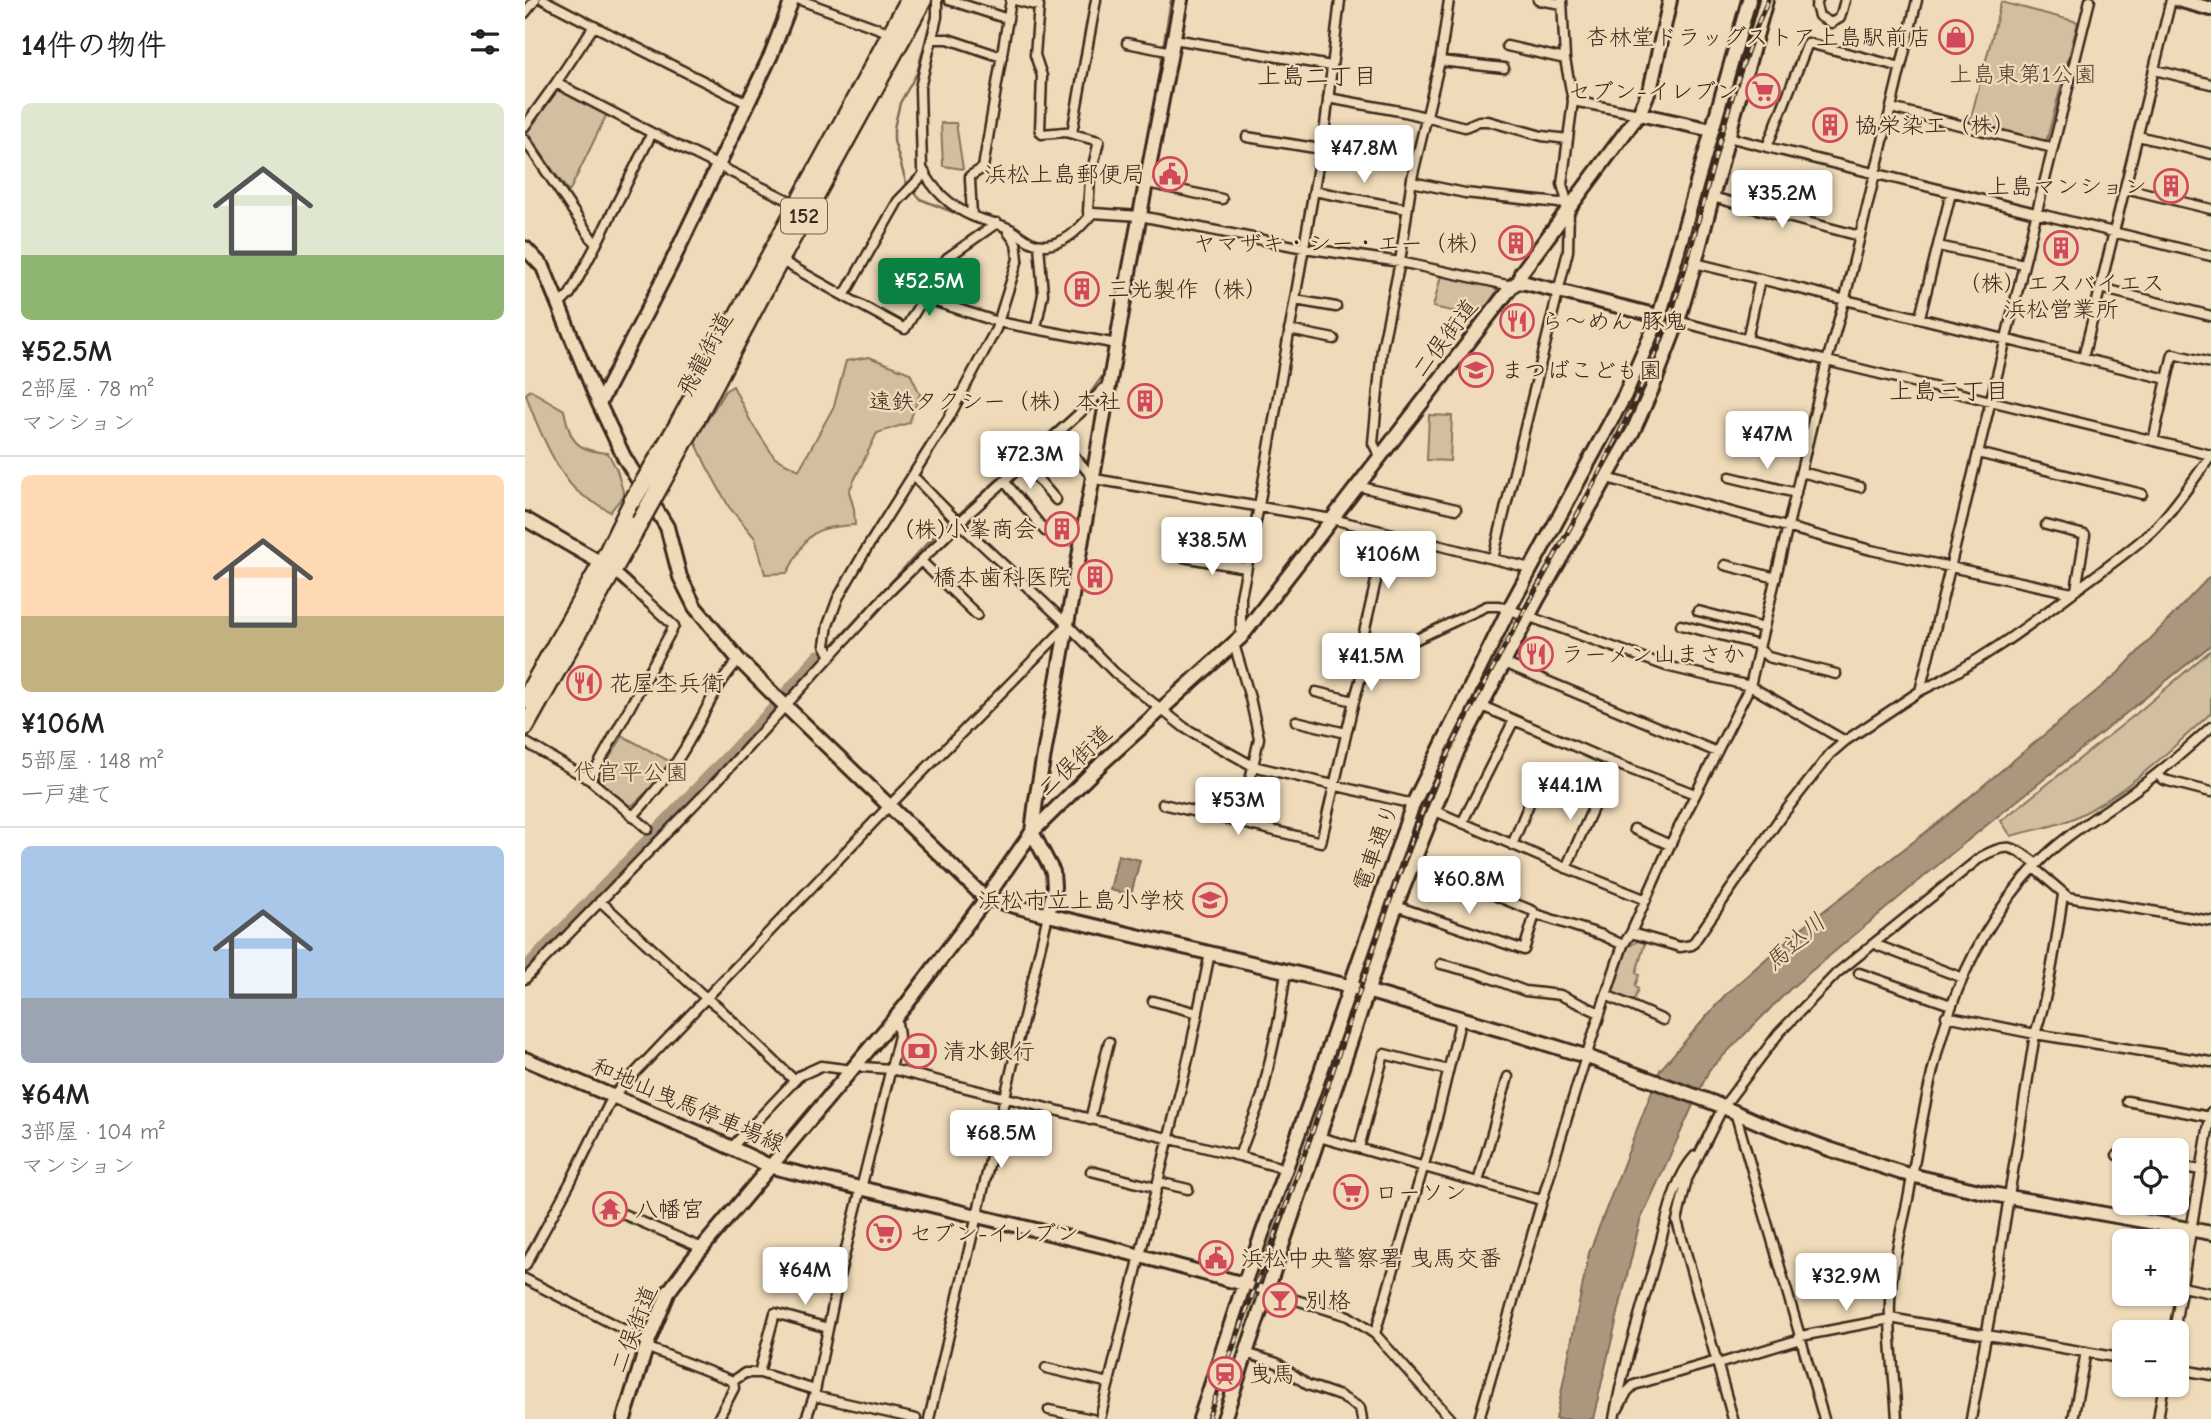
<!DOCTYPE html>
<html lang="ja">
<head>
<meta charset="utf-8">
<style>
	:root { --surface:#fff; --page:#f2f2f2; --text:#222; --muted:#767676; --line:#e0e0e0; --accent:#0b8043 }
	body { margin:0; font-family:"Comic Neue","Klee One",sans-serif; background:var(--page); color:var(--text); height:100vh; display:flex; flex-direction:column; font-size:26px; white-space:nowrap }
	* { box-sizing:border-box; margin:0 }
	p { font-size:23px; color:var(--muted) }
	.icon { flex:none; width:38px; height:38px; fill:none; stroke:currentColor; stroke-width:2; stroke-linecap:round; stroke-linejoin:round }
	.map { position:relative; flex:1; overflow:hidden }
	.panel { display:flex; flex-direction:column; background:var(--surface); width:525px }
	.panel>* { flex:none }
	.buttons { position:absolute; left:1587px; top:1138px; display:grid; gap:14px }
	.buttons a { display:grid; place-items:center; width:77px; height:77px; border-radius:10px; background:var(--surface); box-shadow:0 2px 5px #0004; font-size:35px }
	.price { position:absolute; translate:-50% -60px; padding:0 16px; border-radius:7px; background:#fff; color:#222; font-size:23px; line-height:46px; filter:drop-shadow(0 2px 4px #0008) }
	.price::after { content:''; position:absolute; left:50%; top:42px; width:21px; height:16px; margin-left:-10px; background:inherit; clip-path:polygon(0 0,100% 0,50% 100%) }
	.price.selected { background:var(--accent); color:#fff }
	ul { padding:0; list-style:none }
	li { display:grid; align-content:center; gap:14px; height:371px; padding:0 21px }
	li+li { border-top:2px solid var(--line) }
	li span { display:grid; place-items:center; height:217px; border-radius:10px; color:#555 }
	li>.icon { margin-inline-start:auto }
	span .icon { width:126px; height:126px; fill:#fffc; stroke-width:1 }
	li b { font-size:30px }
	h2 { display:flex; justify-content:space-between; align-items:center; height:84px; padding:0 21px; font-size:30px }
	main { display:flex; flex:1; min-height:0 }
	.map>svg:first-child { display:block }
	.green { fill:#d1bfa0; stroke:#86745f; stroke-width:2 }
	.water { fill:#aa977e; stroke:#7e6b58; stroke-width:2 }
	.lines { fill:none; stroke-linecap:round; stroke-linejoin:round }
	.stream { stroke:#7e6b58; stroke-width:2.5 }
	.river { stroke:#aa977e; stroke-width:18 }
	.street-casing { stroke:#3b2a1e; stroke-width:13 }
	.secondary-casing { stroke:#3b2a1e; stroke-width:18 }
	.highway-casing { stroke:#3b2a1e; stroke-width:21 }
	.street { stroke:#efdbb9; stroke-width:8 }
	.secondary { stroke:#efdbb9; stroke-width:12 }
	.highway { stroke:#efdbb9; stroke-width:16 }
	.rail-casing { stroke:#3b2a1e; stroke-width:5 }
	.rail { stroke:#efdbb9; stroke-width:2.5; stroke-dasharray:8; stroke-linecap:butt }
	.highway-bridge-casing { stroke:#3b2a1e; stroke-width:21; stroke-linecap:butt }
	.highway-bridge { stroke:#efdbb9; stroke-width:16 }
	.labels { text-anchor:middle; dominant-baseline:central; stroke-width:5; stroke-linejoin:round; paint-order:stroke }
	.shield { fill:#efdbb9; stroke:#715f4c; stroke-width:2 }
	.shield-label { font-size:21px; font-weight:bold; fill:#3b2a1e }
	.poi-label { font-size:23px; fill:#3b2a1e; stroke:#efdbb9; text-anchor:start }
	.park-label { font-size:23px; fill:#524032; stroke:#efdbb9 }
	.street-label { font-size:23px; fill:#3b2a1e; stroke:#efdbb9 }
	.neighbourhood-label { font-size:24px; fill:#3b2a1e; stroke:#efdbb9 }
	.water-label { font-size:24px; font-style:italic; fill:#574536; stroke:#efdbb9 }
</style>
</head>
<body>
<main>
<section class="panel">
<h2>14件の物件<svg class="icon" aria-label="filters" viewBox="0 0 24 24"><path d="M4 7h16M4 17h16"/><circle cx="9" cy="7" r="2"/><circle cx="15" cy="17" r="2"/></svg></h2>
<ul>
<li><span style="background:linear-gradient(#dfe7d0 70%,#8fb573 0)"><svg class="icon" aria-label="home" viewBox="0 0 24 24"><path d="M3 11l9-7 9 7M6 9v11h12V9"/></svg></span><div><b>¥52.5M</b><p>2部屋 · 78 m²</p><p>マンション</p></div></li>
<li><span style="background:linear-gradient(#ffd9b3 65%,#c2b280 0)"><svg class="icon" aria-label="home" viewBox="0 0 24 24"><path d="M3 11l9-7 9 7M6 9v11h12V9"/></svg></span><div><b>¥106M</b><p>5部屋 · 148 m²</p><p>一戸建て</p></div></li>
<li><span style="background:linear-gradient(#a9c7e8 70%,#9aa5b1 0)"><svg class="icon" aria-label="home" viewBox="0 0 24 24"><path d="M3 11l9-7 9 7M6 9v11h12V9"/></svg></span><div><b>¥64M</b><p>3部屋 · 104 m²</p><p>マンション</p></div></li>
</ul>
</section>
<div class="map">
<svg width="1686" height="1419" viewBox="0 0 1686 1419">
	<rect width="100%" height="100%" fill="#efdbb9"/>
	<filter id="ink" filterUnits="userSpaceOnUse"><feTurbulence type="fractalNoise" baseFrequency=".0143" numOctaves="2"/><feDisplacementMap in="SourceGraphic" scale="14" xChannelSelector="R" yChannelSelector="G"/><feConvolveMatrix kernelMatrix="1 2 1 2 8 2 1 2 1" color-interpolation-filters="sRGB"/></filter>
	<g filter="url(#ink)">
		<path class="green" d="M1476,2L1553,22L1522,139L1514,143L1444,125Z
			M35,89L82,114L44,192L1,134L29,90Z
			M416,123H431L438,169L418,166Z
			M916,276L967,286L972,291L955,317L908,307Z
			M344,357L385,373L395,394L384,423L352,433L324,491L329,509L330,525C282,528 284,534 262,573L240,574L230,538L204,507L181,465L170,441L200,391L208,386L226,422L250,458L274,470L309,406L321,361Z
			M5,390L39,410C45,440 50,451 83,453L92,470L99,495L85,512C74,505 61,499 52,491C32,473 9,420 1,394Z
			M904,415L927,416L925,461L902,460Z
			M1686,650V713C1644,751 1601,794 1549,818C1530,827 1506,830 1486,836L1476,821L1611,714Z
			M98,736L146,762L134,780L108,805L103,806L74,781L73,776Z
			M1113,941L1120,943L1111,973L1114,975L1110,986L1113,989L1108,1002L1087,993L1103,947Z"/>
		<path class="water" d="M1686,575V645L1432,849L1266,988L1184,1070L1115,1221L1068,1419H1031L1064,1253L1135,1070L1201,994L1274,930L1423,815L1593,673Z
			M593,855L615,860L606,895L585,890Z"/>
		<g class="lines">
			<path class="stream" d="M407,15L392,73L375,103L369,128V141L381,182L395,199L445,219
				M0,129L41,191
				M621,152L646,0
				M473,229L481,235
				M415,424L465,332
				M318,582L335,552
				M295,658L407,538L559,402L579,374L582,365
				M295,658L300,622L310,597"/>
			<path class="river" d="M0,973L250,711L295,658"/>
			<g class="street-casing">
				<path id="street" d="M19,0L69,26
					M275,0L366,33
					M412,0V17L395,88L397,168C407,189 426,207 447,216C458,221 471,222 483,228C496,234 504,246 521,245C543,243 554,228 568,213L615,216L779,248L875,262L987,286
					M424,0L483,19
					M490,0L514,6L510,55L517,76L515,131L517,134L540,132L574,141L565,178L563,212L565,216
					M1013,0L1037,4
					M1293,0L1291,6L1294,16L1306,23L1315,18L1320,0
					M0,13L10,0
					M407,39H423L477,57
					M649,39L806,66
					M602,43L647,52
					M982,46L1040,59
					M915,61L979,68
					M1630,70L1686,84
					M31,83L69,26L222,103
					M803,98L880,112L940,127L954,121H963L1017,136L1043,139
					M1048,101L1114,114
					M1366,108L1528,148
					M0,126L31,83L127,133
					M547,133L571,0
					M1613,136L1686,154
					M722,137L796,149
					M1203,137L1242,147L1283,43L1376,67
					M0,140L71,245L127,133L271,204
					M1242,147L1686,256
					M887,182L940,193L1034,203L1042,202
					M622,183L697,199
					M1600,188L1686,209
					M789,191L882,209
					M1187,197L1335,236
					M447,216L445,179V176L458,168L486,0
					M1413,246L1499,264
					M255,260L319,296L373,201L400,173
					M1170,263L1642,379L1628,441
					M1576,288L1686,316
					M319,296L380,329L422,258L472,223
					M399,298L473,322L592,344
					M770,300L811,307
					M35,304L45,294L71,245
					M1395,317L1426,193
					M1153,321L1302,361L1686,455
					M511,328L518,294L514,245
					M764,330L809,339
					M1222,340L1235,279
					M1558,358L1646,0
					M1642,379L1648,354L1686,363
					M531,435L569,479L807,519L1005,568
					M1453,453L1617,494
					M855,457L848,443L857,349L875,262L887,178L915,61L924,0
					M500,464L531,500
					M1276,472L1335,487
					M388,476L434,523L543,625L590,673L660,728L728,766L888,804
					M1205,477L1271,493
					M1082,478L1346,550L1547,593
					M480,482L520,531
					M832,486L931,509
					M1521,525L1560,535L1551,590
					M658,557L721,568
					M968,559L1043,251L1044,209L1037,184L1048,101L1040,59L1037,0
					M396,561L452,615
					M1200,565L1251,578
					M1173,611L1239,628
					M1156,625L1234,645
					M716,636V597L734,506L800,126L815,0
					M709,644L725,698L734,738L716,823
					M1233,648L1243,657L1311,674
					M306,656L300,645L303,625L313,598L339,553L423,419L471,329L493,259L491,243L483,232
					M849,659L839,656L835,650L862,533
					M979,663L1192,752
					M1395,691C1450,665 1498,630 1547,593C1573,573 1602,554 1627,531C1649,510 1667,481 1686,456
					M791,692L829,701
					M957,706L1086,762L1170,794
					M771,721L821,733
					M0,742L65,780L108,816C128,795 145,773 160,748C178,718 190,685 214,660
					M1633,774L1637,779L1643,781L1686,792
					M65,780L149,626L89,571
					M638,804L796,842L828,705L836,677L841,666L849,659L962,606H974L1141,666L1225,686L1320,741
					M908,810L1039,867L1119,899
					M108,816L123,829
					M937,823L989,720
					M1109,829L1145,845
					M987,845L1009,792
					M888,862L1008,911L1010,914L1077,935L1098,945
					M1041,868L1077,788
					M1509,868L1543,897L1686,921
					M75,901L181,998L193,1007L269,1080
					M871,906L999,950L1010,914
					M1106,933L1155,947L1167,945L1255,818L1305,754L1320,741L1395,691C1450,460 1507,230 1565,0
					M1354,946L1438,978
					M916,964L955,974L1000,991L1035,995L1075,1013
					M761,971L754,1019L737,1096L714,1156L761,1169
					M1334,973L1426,1005
					M0,979L193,780L363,593L442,515L555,413L583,384
					M1081,995L1138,1020
					M628,1001L673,1013
					M1421,1016L1510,1034L1686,1062
					M333,1064L338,1067L366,1069L714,1156
					M1602,1101L1685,1117
					M1210,1112L1299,1419
					M565,1120L584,1042
					M794,1137L1016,1200
					M206,1148L274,1076L296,1066L327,1070
					M834,1148L859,1054L923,1070
					M1592,1155L1600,1156
					M1652,1166L1676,1170
					M566,1171L632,1188
					M633,1182L663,1189
					M953,1182L983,1077
					M98,1214L177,1248
					M0,1266L45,1183L88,1096L365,805L541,627
					M0,1279L123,1342
					M719,1284L823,1316L850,1334L926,1419
					M1657,1287L1686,1293
					M1365,1318L1600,1359
					M1649,1332L1686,1112
					M850,1334L909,1130L936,1018
					M121,1347L208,1381L220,1373H235L290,1390
					M727,1355L752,1363L783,1385L815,1396L835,1408L837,1419
					M1193,1364L1272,1340L1276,1336L1360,1320L1365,1321
					M521,1368L584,1383
					M1652,1369L1686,1375
					M234,1373L250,1313L303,1328
					M289,1396L391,1419
					M1093,1409L1102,1392L1109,1385L1192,1361
					M524,1410L567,1419
					M193,1419L209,1388L208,1381
					M281,1419L289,1396L313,1281L374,1036L371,1016
					M404,1419L523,915
					M575,1419L665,1051L685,953
					M954,1419C1000,1260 1044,1101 1098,945L1106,933L1145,845L1225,686L1302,361L1320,298L1392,0
					M1089,1419C1099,1362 1117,1307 1133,1251C1142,1220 1148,1180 1170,1156
					M1208,1419L1152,1221L1162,1179L1198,1107L1254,1033L1312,973L1456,857C1484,841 1488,847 1512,864
					M1372,1419C1370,1386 1366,1352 1365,1319C1363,1277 1376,1234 1384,1194C1406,1069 1421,962 1512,864C1539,835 1577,814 1609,791C1636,772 1661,750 1686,727
					M1446,1419L1466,1309L1510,1034C1525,989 1531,942 1538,895
					M1548,1419L1561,1352
					M1633,1419L1639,1384"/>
			</g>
			<g class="secondary-casing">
				<path id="secondary" d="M1653,0L1686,9
					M1114,114L1187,130
					M0,248L18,267L74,404L99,457L142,527L155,577L170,607L214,660L246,692L460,898L523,915L824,986L987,1033L1060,1056L1189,1103L1237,1124L1304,1149L1377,1173L1467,1194L1686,1233
					M995,282L996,273L1114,114L1126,86L1145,0
					M74,404L144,268L246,55L267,0
					M0,519L85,568
					M523,915L529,887L528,872L507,832L511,800L605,267L656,0
					M0,1059L179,1135L247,1167L582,1247L719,1284
					M99,1419L123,1342L144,1291L167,1260L381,1005L457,904L507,832L577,763L716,637L987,286L993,282L1001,283L1153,321
					M675,1419L719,1284L795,1074L888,804L984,609L1099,397L1134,317L1224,0
					M699,1419L872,903L933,750L1012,600L1108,431L1127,389L1153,321L1170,263L1203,137L1241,0"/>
			</g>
			<g class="highway-casing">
				<path id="highway" d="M151,428L384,0
					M163,435L248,273L398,0
					M0,699L77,563L108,500
					M0,727L115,522"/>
			</g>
			<use href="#street" class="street"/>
			<use href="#secondary" class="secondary"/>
			<use href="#highway" class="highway"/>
			<g class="rail-casing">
				<path id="rail" d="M683,1419C715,1322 755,1227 788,1130C810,1065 832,999 854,933C871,883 888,831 910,782C977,638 1067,505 1128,359C1177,243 1191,115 1243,0"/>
			</g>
			<use href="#rail" class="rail"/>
			<g class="highway-bridge-casing">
				<path id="highway-bridge" d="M108,500L151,428
					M115,522L163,435"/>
			</g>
			<use href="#highway-bridge" class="highway-bridge"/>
		</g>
	</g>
	<defs>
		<g id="shop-ring" transform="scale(1.75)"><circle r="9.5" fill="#efdbb9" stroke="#d1495b" stroke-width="1.5"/><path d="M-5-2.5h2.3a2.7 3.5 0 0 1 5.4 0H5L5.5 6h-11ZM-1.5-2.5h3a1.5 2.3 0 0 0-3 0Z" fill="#d1495b"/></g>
		<g id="supermarket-ring" transform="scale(1.75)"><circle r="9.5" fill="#efdbb9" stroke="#d1495b" stroke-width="1.5"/><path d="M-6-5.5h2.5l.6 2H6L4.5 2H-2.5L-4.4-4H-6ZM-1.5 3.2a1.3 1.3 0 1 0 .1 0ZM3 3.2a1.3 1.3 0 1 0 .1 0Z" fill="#d1495b"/></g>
		<g id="building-ring" transform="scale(1.75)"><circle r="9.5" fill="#efdbb9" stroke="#d1495b" stroke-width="1.5"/><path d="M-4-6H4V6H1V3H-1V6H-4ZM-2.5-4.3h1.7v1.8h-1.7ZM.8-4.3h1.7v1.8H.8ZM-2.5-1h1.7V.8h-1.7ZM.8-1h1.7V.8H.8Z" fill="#d1495b"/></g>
		<g id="civic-ring" transform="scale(1.75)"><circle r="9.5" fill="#efdbb9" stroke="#d1495b" stroke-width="1.5"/><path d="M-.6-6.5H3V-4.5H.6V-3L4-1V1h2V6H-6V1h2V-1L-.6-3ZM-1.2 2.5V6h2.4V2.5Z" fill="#d1495b"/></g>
		<g id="restaurant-ring" transform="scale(1.75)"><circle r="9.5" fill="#efdbb9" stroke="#d1495b" stroke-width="1.5"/><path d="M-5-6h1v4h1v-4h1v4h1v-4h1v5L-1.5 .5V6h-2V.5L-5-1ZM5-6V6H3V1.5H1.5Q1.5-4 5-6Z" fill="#d1495b"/></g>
		<g id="school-ring" transform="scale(1.75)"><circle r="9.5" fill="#efdbb9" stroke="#d1495b" stroke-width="1.5"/><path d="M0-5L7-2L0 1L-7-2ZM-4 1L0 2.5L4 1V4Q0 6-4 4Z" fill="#d1495b"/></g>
		<g id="bank-ring" transform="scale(1.75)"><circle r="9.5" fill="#efdbb9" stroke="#d1495b" stroke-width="1.5"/><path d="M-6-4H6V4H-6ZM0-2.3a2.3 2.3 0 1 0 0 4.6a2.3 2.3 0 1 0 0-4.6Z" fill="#d1495b"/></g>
		<g id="temple-ring" transform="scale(1.75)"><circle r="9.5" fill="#efdbb9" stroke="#d1495b" stroke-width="1.5"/><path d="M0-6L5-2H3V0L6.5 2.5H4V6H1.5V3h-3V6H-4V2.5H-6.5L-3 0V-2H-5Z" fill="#d1495b"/></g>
		<g id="bar-ring" transform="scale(1.75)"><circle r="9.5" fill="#efdbb9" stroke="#d1495b" stroke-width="1.5"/><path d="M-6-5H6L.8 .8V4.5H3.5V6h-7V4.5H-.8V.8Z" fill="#d1495b"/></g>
		<g id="station-ring" transform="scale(1.75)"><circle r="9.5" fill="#efdbb9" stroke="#d1495b" stroke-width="1.5"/><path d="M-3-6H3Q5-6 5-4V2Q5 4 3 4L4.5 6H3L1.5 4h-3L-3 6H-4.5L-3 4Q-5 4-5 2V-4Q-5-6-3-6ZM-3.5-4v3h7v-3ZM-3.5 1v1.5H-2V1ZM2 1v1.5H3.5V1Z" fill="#d1495b"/></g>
	</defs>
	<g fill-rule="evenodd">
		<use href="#shop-ring" x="1431" y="37"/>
		<use href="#supermarket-ring" x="1238" y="91"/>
		<use href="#building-ring" x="1305" y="125"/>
		<use href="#civic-ring" x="645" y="174"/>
		<use href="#building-ring" x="1646" y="186"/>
		<use href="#building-ring" x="991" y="243"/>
		<use href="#building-ring" x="1536" y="248"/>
		<use href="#building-ring" x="557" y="289"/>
		<use href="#restaurant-ring" x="992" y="321"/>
		<use href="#school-ring" x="951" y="370"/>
		<use href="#building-ring" x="620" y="401"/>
		<use href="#building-ring" x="537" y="529"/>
		<use href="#building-ring" x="570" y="577"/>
		<use href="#restaurant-ring" x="1011" y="654"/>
		<use href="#restaurant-ring" x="59" y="683"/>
		<use href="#school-ring" x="685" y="900"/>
		<use href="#bank-ring" x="394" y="1051"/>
		<use href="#supermarket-ring" x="826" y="1192"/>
		<use href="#temple-ring" x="85" y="1209"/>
		<use href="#supermarket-ring" x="359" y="1233"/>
		<use href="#civic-ring" x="691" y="1258"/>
		<use href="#bar-ring" x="755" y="1300"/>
		<use href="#station-ring" x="700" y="1374"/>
	</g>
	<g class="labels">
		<rect class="shield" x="256" y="198.5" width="46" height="35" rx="5"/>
		<g class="shield-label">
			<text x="279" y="216">152</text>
		</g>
		<g class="poi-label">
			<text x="1406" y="37" text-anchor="end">杏林堂ドラッグストア上島駅前店</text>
			<text x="1214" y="91" text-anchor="end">セブン−イレブン</text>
			<text x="1330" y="125">協栄染工（株）</text>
			<text x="620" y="174" text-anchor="end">浜松上島郵便局</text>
			<text x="1622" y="186" text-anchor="end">上島マンション</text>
			<text x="967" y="243" text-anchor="end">ヤマザキ・シー・エー（株）</text>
			<text x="1536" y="283" text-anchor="middle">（株）エスバイエス<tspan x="1536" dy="26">浜松営業所</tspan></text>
			<text x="582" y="289">三光製作（株）</text>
			<text x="1016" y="321">ら～めん 豚鬼</text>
			<text x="976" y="370">まつばこども園</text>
			<text x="596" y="401" text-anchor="end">遠鉄タクシー（株）本社</text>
			<text x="512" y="529" text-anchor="end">(株)小峯商会</text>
			<text x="546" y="577" text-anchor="end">橋本歯科医院</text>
			<text x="1036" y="654">ラーメン山まさか</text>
			<text x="84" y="683">花屋杢兵衛</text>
			<text x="660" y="900" text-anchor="end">浜松市立上島小学校</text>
			<text x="418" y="1051">清水銀行</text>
			<text x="850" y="1192">ローソン</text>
			<text x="110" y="1209">八幡宮</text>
			<text x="384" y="1233">セブン-イレブン</text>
			<text x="716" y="1258">浜松中央警察署 曳馬交番</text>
			<text x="780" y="1300">別格</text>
			<text x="724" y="1374">曳馬</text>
		</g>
		<g class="park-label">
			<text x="1498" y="74">上島東第1公園</text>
			<text x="106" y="772">代官平公園</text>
		</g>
		<g class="street-label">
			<text transform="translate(920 338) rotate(-53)">二俣街道</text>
			<text transform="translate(180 354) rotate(-62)">飛龍街道</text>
			<text transform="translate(550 761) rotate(-44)">二俣街道</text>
			<text transform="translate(851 847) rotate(-70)">電車通り</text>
			<text transform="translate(163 1105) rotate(23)">和地山曳馬停車場線</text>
			<text transform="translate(109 1329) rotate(-69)">二俣街道</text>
		</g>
		<g class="neighbourhood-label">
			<text x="792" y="76">上島二丁目</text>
			<text x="1424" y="391">上島三丁目</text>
		</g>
		<g class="water-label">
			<text transform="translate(1270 942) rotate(-42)">馬込川</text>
		</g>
	</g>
</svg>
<div class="buttons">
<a><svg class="icon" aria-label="locate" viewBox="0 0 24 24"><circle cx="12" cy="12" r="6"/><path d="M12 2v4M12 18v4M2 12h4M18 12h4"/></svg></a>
<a>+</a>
<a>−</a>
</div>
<b class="price" style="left:839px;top:185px">¥47.8M</b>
<b class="price" style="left:1257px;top:230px">¥35.2M</b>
<b class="price selected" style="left:404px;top:318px">¥52.5M</b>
<b class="price" style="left:1242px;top:471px">¥47M</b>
<b class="price" style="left:505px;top:491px">¥72.3M</b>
<b class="price" style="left:687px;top:577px">¥38.5M</b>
<b class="price" style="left:863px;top:591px">¥106M</b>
<b class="price" style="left:846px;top:693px">¥41.5M</b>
<b class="price" style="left:1045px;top:822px">¥44.1M</b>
<b class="price" style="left:713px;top:837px">¥53M</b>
<b class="price" style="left:944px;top:916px">¥60.8M</b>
<b class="price" style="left:476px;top:1170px">¥68.5M</b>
<b class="price" style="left:280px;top:1307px">¥64M</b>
<b class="price" style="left:1321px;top:1313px">¥32.9M</b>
</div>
</main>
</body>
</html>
